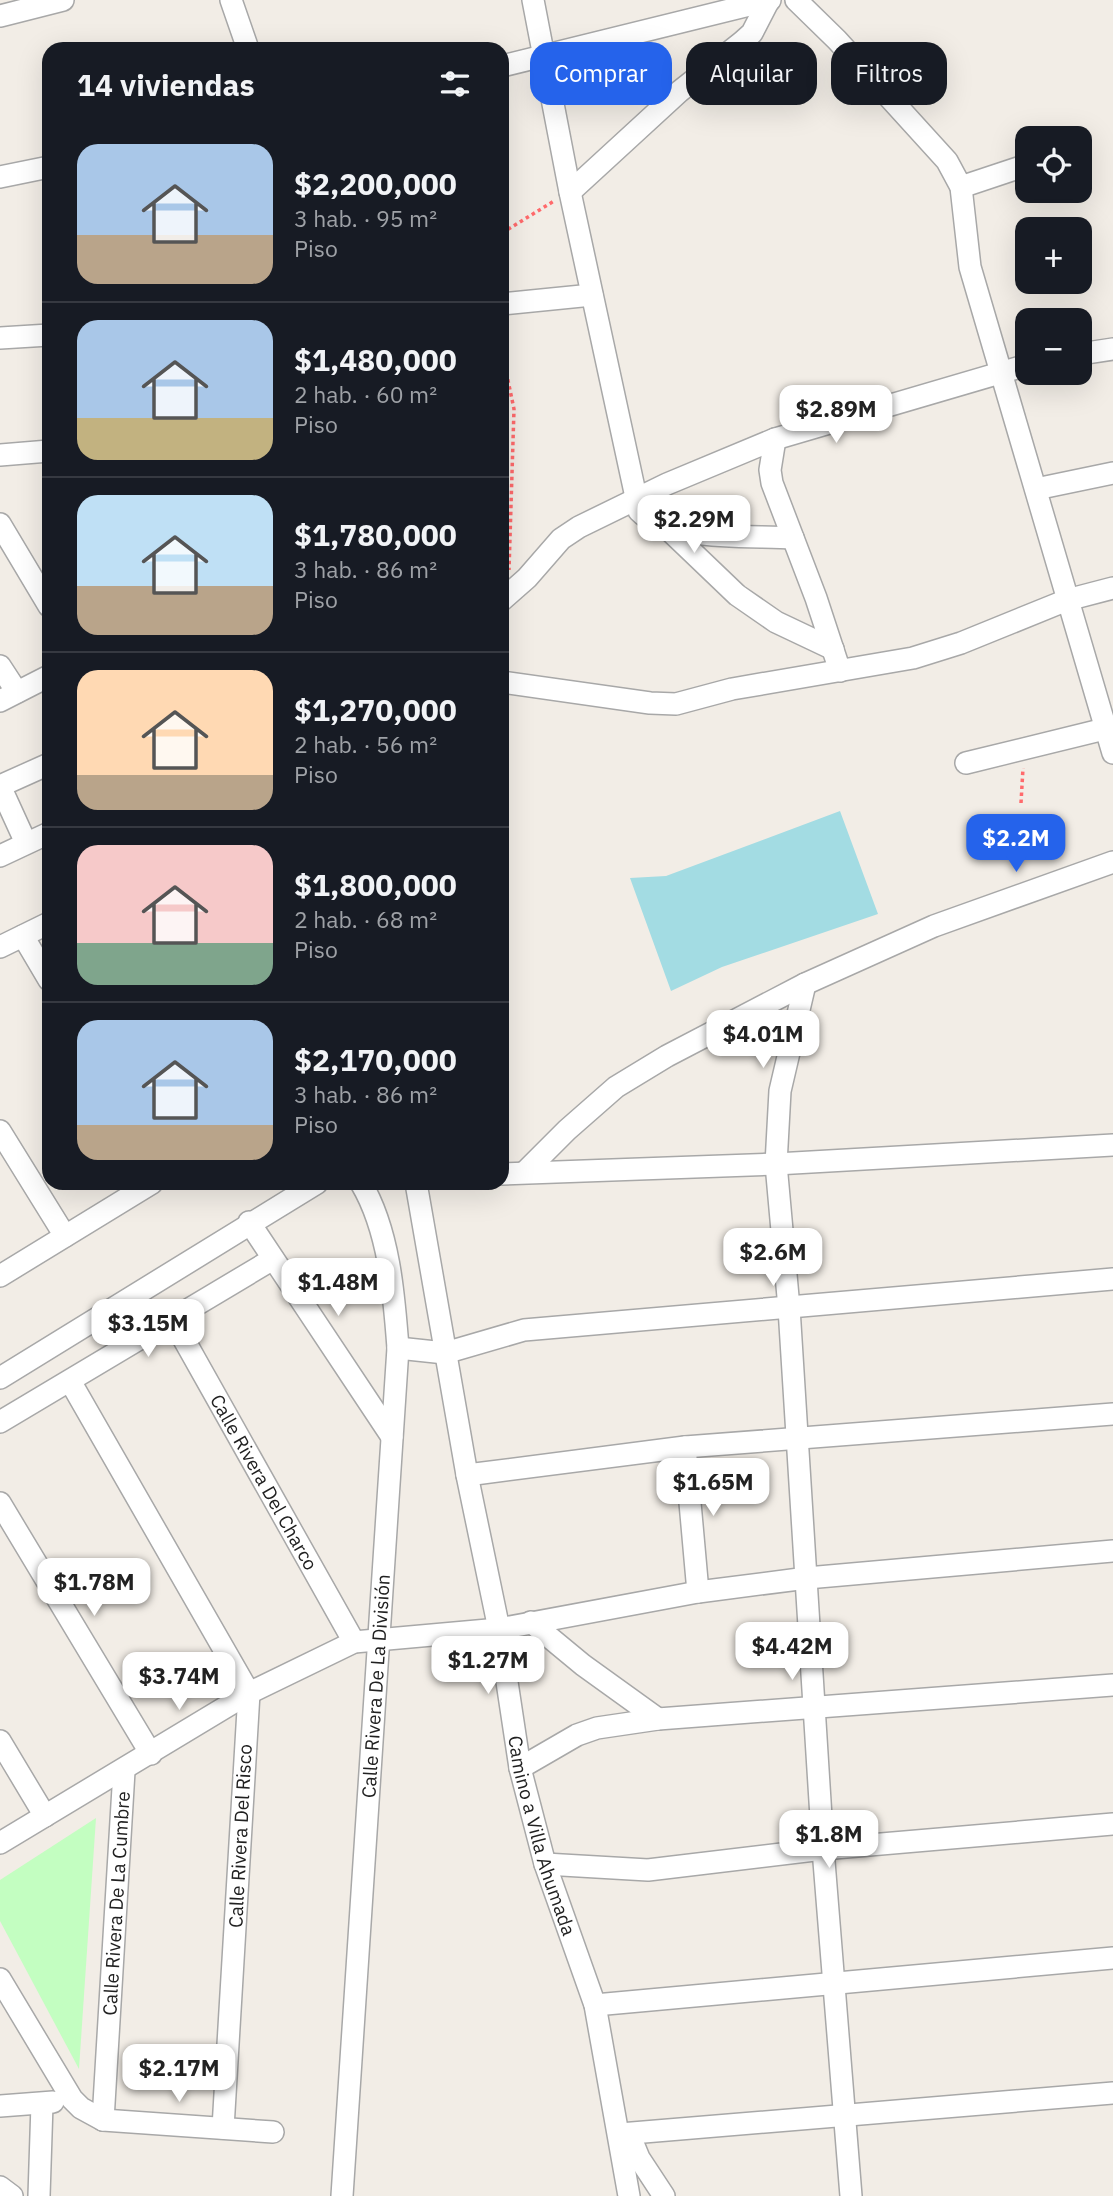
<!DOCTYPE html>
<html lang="es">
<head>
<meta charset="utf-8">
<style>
	:root { --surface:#171b24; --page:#242831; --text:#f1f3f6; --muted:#9ea1a6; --line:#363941; --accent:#2563eb }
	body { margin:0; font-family:"IBM Plex Sans",sans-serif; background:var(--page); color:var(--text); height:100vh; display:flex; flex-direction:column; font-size:26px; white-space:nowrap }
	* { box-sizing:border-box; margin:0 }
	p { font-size:23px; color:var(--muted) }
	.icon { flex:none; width:38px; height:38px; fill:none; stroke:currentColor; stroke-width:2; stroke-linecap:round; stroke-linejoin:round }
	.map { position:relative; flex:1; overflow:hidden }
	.side { position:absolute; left:42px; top:42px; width:467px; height:1148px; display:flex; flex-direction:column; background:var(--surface); border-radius:21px; box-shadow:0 7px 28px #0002 }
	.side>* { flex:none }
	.top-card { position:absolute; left:530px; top:42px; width:478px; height:63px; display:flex; gap:14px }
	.fabs { position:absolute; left:1015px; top:126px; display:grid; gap:14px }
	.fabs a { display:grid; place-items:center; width:77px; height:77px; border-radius:14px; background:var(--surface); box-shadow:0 7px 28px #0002; font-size:35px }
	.price { position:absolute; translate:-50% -60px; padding:0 16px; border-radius:14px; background:#fff; color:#222; font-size:23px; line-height:46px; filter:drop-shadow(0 2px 4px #0008) }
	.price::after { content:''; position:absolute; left:50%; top:42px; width:21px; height:16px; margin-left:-10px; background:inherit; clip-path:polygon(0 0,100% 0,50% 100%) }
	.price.on { background:var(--accent); color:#fff }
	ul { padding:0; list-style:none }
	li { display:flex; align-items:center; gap:21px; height:175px; padding:0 35px }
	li+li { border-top:2px solid var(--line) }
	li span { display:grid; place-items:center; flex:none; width:196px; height:140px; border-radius:21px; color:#555 }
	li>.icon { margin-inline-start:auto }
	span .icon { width:84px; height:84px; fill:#fffc; stroke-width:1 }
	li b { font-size:30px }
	h2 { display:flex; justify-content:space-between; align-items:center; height:84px; padding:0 35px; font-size:30px }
	.pill { padding:0 24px; border-radius:21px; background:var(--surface); box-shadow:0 7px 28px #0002; font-size:24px; line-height:63px }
	.pill.on { background:var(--accent); color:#fff }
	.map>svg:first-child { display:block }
	.park { fill:#c3fec1 }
	.water { fill:#a3dce3 }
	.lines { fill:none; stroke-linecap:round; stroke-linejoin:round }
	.minor-casing { stroke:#a8a8a8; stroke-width:24 }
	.path { stroke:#ff6a6c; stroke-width:3.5; stroke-dasharray:3.5 3.5; stroke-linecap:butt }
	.minor { stroke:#fff; stroke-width:21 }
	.labels { text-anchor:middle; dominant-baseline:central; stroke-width:5; stroke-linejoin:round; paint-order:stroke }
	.street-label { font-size:19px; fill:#212121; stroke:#fff }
</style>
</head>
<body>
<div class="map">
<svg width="1113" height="2196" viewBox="0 0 1113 2196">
	<rect width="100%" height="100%" fill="#f2ede6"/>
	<path class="park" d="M96,1818L79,2069L0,1921V1880Z"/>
	<path class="water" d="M840,811L878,914L722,967L671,991L630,878L666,876Z"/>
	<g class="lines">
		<g class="minor-casing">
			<g id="minor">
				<path d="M231,0L248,49"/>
				<path d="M533,0L570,192L639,511C669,542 751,535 793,538"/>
				<path d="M796,0L837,40L947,161L961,187L970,267L1113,753"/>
				<path d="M0,16L63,0"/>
				<path d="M502,66L770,0"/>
				<path d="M0,177L49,167"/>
				<path d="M961,187L1027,165"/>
				<path d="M570,192L680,91L742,42L752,33L769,0"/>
				<path d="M502,304L592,295"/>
				<path d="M0,338L49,335"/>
				<path d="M1080,354L1113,349"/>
				<path d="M775,439L770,470L772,483L816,598L840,671"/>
				<path d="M0,455L49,451"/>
				<path d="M1036,489L1113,473"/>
				<path d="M0,524L49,606"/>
				<path d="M667,528L737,595L776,622L833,649"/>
				<path d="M502,600L527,578L561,539L579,527L667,484L775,439L1027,365"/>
				<path d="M0,666L17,692"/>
				<path d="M502,682L650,703L676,704L732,689L913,658L961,643L1067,600L1113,588"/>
				<path d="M0,701L47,677"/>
				<path d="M966,763L1113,727"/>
				<path d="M0,786L26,843"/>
				<path d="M0,786L49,764"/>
				<path d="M0,856L49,833"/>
				<path d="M23,936L49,980"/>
				<path d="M0,947L49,923"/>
				<path d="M805,984L780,1091L776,1164L789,1308L823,1849L851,2196"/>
				<path d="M0,1131L65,1236"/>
				<path d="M525,1172L567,1130L616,1087L667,1056L805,984L934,926L1113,862"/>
				<path d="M502,1174L776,1164L1113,1145"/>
				<path id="s1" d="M416,1183L467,1475L499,1629L520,1768L545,1864L595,2005L629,2196"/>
				<path d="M249,1222L392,1437"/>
				<path d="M0,1276L152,1183"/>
				<path id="s2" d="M173,1320L354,1642"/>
				<path d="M398,1348L445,1353L524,1330L1113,1279"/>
				<path d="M0,1378L317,1183"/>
				<path d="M70,1381L249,1693L223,2128"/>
				<path d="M0,1422L273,1259"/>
				<path d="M685,1447L698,1592"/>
				<path d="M467,1475L685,1447L1113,1414"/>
				<path d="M0,1503L151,1754"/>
				<path d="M531,1622L583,1665L658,1719"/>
				<path d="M0,1741L45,1816"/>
				<path d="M520,1768L577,1735L597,1728L658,1719L1113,1685"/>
				<path d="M0,1843L249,1693L354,1642L499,1629L698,1592L807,1578L1113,1551"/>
				<path d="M545,1864L648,1870L823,1849L1113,1824"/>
				<path d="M0,1979L72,2099L81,2108L103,2120L273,2132"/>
				<path d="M595,2005L1113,1958"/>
				<path d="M0,2106L53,2102"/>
				<path id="s3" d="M103,2120L124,1771"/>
				<path d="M620,2134L1113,2093"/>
				<path d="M630,2136L639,2158L664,2196"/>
				<path d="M0,2187L12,2196"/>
				<path d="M39,2196L42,2104"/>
				<path id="s4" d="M342,2196L398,1348C394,1294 389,1230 361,1183"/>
			</g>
		</g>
		<path class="path" d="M502,233L554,201
			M502,352L514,409L509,570
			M502,649L506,616
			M1021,803L1023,768"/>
		<use href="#minor" class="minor"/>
	</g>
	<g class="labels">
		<g class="street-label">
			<text stroke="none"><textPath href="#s2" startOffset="186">Calle Rivera Del Charco</textPath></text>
			<text stroke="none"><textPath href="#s4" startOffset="511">Calle Rivera De La División</textPath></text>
			<text transform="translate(240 1836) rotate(-87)">Calle Rivera Del Risco</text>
			<text stroke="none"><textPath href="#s1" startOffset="665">Camino a Villa Ahumada</textPath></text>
			<text stroke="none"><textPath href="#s3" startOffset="217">Calle Rivera De La Cumbre</textPath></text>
		</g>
	</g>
</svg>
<div class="fabs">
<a><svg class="icon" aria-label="locate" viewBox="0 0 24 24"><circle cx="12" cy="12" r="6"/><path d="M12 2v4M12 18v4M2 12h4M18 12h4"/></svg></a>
<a>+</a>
<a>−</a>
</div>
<b class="price" style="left:836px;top:445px">$2.89M</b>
<b class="price" style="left:694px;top:555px">$2.29M</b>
<b class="price on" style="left:1016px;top:874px">$2.2M</b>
<b class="price" style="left:763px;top:1070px">$4.01M</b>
<b class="price" style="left:773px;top:1288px">$2.6M</b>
<b class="price" style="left:338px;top:1318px">$1.48M</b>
<b class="price" style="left:148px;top:1359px">$3.15M</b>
<b class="price" style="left:713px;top:1518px">$1.65M</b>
<b class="price" style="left:94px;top:1618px">$1.78M</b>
<b class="price" style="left:792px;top:1682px">$4.42M</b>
<b class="price" style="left:488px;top:1696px">$1.27M</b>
<b class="price" style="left:179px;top:1712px">$3.74M</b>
<b class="price" style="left:829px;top:1870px">$1.8M</b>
<b class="price" style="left:179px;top:2104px">$2.17M</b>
<div class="top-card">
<a class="pill on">Comprar</a>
<a class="pill">Alquilar</a>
<a class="pill">Filtros</a>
</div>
<section class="side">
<h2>14 viviendas<svg class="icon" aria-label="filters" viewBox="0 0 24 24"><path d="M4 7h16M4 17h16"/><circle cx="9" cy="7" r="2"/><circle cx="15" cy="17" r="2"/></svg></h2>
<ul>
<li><span style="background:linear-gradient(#a9c7e8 65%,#b9a48a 0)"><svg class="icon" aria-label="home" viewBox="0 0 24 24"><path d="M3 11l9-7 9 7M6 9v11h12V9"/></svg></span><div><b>$2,200,000</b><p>3 hab. · 95 m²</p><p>Piso</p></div></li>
<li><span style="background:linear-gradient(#a9c7e8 70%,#c2b280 0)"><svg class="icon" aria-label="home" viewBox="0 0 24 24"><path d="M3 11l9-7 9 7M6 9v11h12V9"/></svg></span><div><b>$1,480,000</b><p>2 hab. · 60 m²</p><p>Piso</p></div></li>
<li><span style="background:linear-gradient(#bfe0f5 65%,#b9a48a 0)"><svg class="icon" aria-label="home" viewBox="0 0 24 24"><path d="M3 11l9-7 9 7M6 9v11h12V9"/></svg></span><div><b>$1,780,000</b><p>3 hab. · 86 m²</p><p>Piso</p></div></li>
<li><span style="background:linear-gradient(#ffd9b3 75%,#b9a48a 0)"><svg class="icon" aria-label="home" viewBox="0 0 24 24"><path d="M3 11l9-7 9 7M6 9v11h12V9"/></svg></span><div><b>$1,270,000</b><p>2 hab. · 56 m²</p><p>Piso</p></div></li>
<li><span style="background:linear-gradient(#f6c9c9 70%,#7fa58c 0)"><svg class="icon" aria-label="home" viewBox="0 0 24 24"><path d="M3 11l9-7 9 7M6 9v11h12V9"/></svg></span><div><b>$1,800,000</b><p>2 hab. · 68 m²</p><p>Piso</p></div></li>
<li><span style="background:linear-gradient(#a9c7e8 75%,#b9a48a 0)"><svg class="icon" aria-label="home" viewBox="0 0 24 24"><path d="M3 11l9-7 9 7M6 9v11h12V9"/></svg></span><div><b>$2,170,000</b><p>3 hab. · 86 m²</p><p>Piso</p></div></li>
</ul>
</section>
</div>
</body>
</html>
